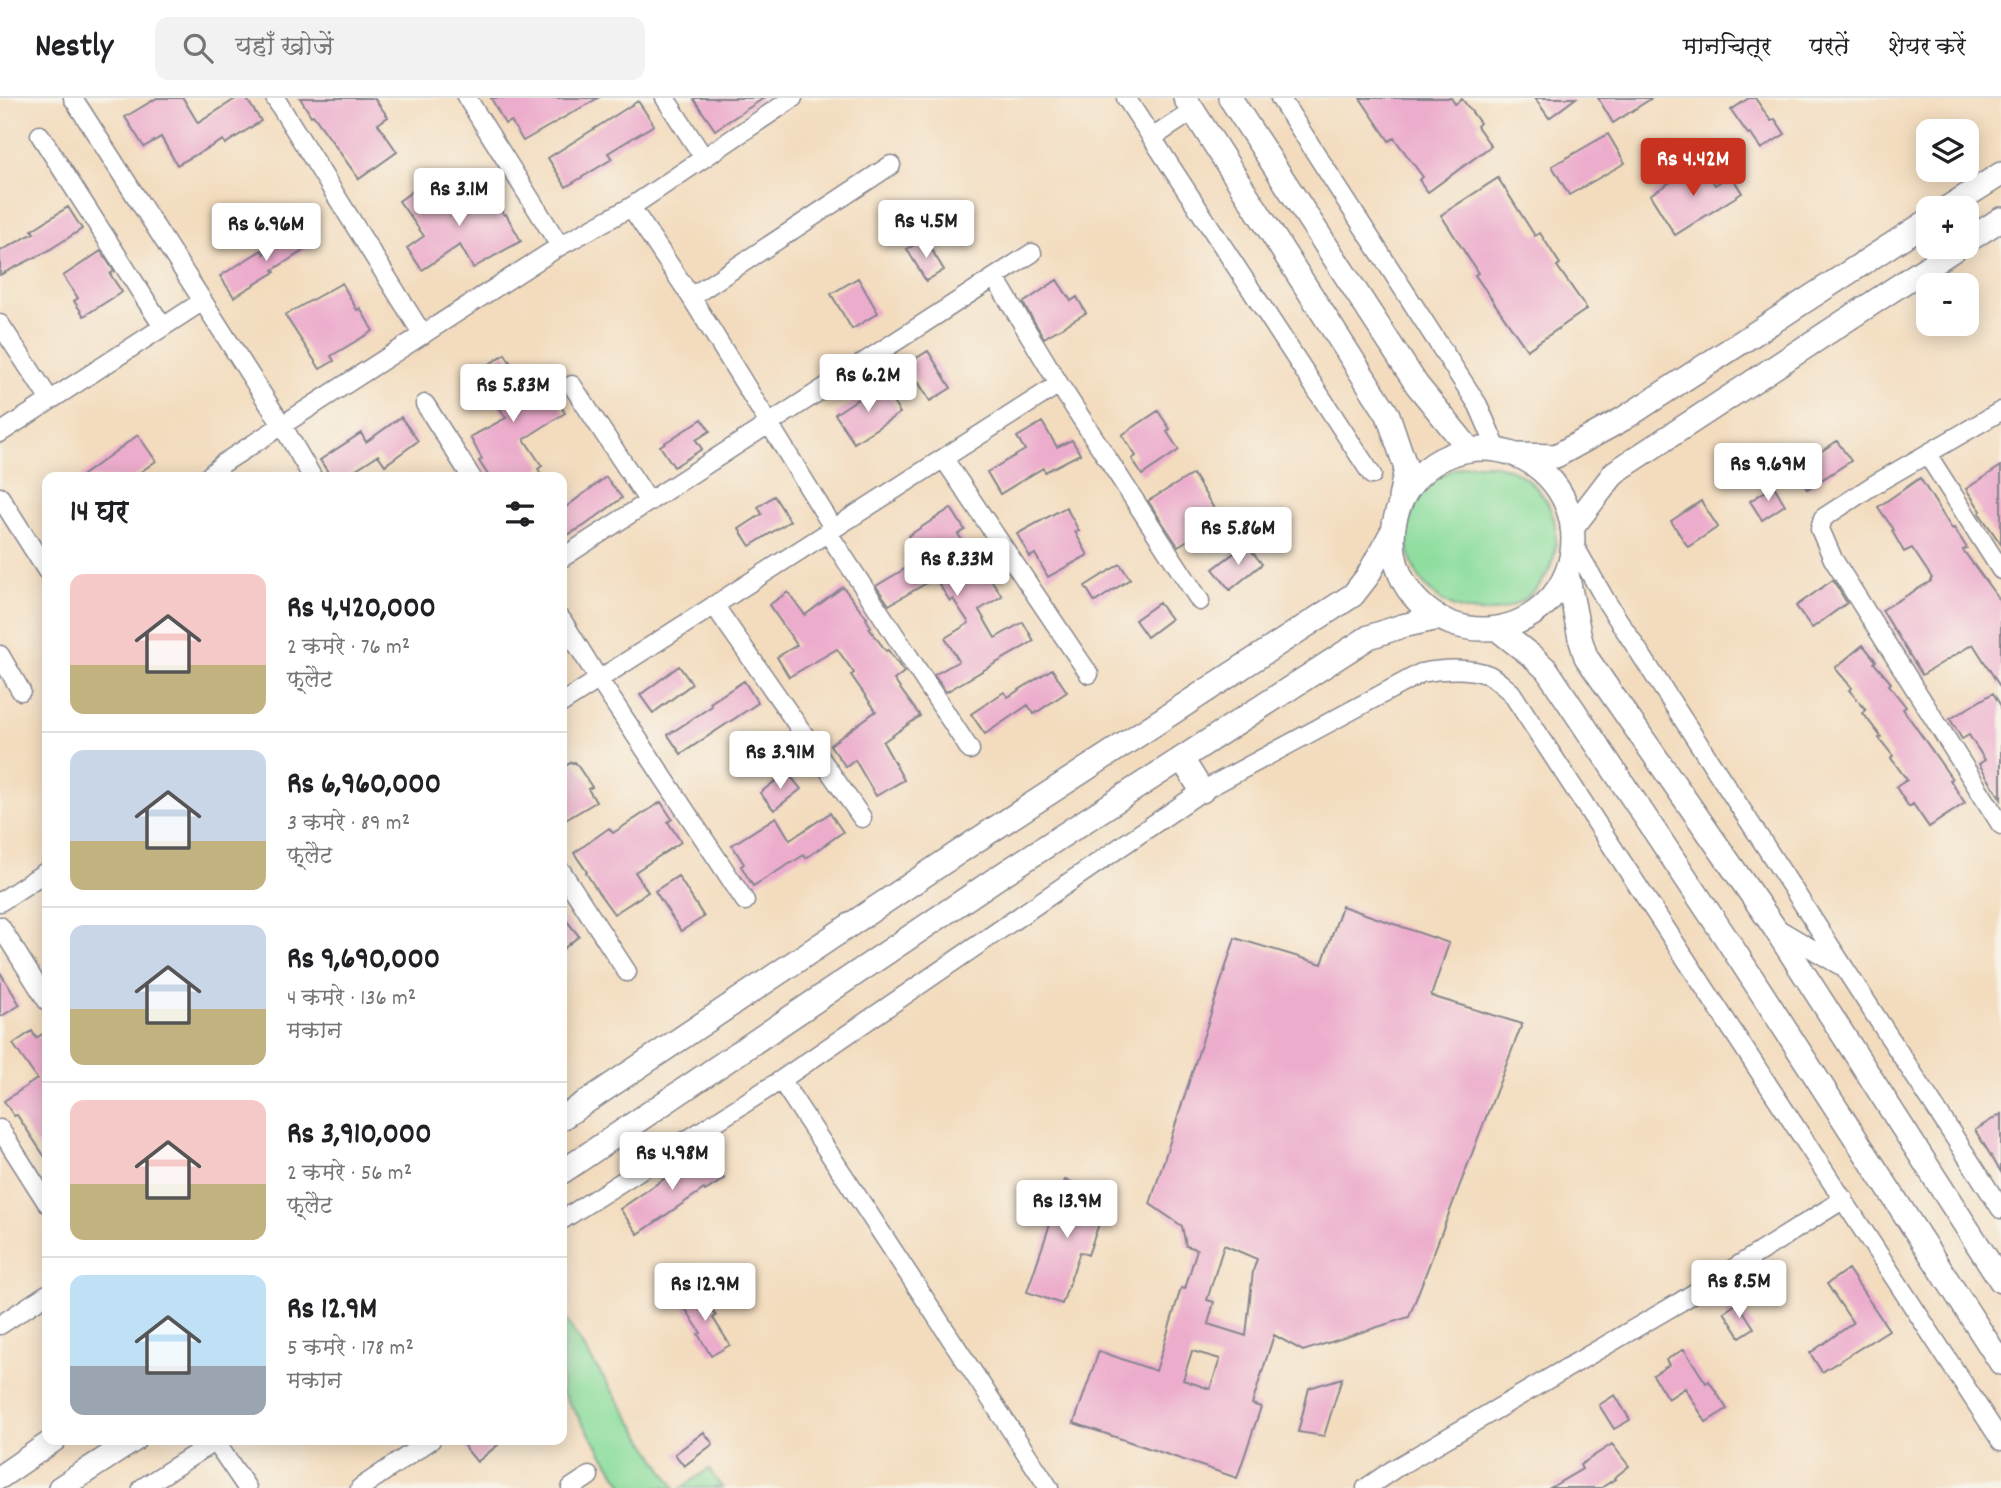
<!DOCTYPE html>
<html lang="hi">
<head>
<meta charset="utf-8">
<style>
	:root { --surface:#fff; --page:#f2f2f2; --text:#202124; --muted:#757577; --line:#e0e0e0; --accent:#c8321e }
	body { margin:0; font-family:Dekko,"Playpen Sans Deva",sans-serif; background:var(--page); color:var(--text); height:100vh; display:flex; flex-direction:column; font-size:26px; white-space:nowrap }
	* { box-sizing:border-box; margin:0 }
	p { font-size:23px; color:var(--muted) }
	.icon { flex:none; width:38px; height:38px; fill:none; stroke:currentColor; stroke-width:2; stroke-linecap:round; stroke-linejoin:round }
	.map { position:relative; flex:1; overflow:hidden }
	.sheet { position:absolute; left:42px; top:374px; width:525px; height:973px; display:flex; flex-direction:column; background:var(--surface); border-radius:14px; box-shadow:0 4px 18px #0003 }
	.sheet>* { flex:none }
	.fabs { position:absolute; left:1916px; top:21px; display:grid; gap:14px }
	.fabs a { display:grid; place-items:center; width:63px; height:63px; border-radius:14px; background:var(--surface); box-shadow:0 4px 18px #0003; font-size:35px }
	.price { position:absolute; translate:-50% -60px; padding:0 16px; border-radius:7px; background:#fff; color:#222; font-size:23px; line-height:46px; filter:drop-shadow(0 2px 4px #0008) }
	.price::after { content:''; position:absolute; left:50%; top:42px; width:21px; height:16px; margin-left:-10px; background:inherit; clip-path:polygon(0 0,100% 0,50% 100%) }
	.price.selected { background:var(--accent); color:#fff }
	ul { padding:0; list-style:none }
	li { display:flex; align-items:center; gap:21px; height:175px; padding:0 28px }
	li+li { border-top:2px solid var(--line) }
	li span { display:grid; place-items:center; flex:none; width:196px; height:140px; border-radius:14px; color:#555 }
	li>.icon { margin-inline-start:auto }
	span .icon { width:84px; height:84px; fill:#fffc; stroke-width:1 }
	li b { font-size:30px }
	h2 { display:flex; justify-content:space-between; align-items:center; height:84px; padding:0 28px; font-size:30px }
	header { display:flex; align-items:center; gap:42px; box-sizing:border-box; height:98px; padding:0 35px; background:var(--surface); border-bottom:2px solid var(--line) }
	header strong { font-size:33px }
	nav { display:flex; gap:38px; margin-inline-start:auto; font-size:24px }
	.search { width:490px; height:63px; background:var(--page); display:flex; align-items:center; gap:18px; box-sizing:border-box; padding:0 24px; border-radius:14px; color:var(--muted); font-size:26px }
	.map>svg:first-child { display:block }
	.green { fill:#8bdd9d; stroke:#53867e; stroke-width:2 }
	.building { fill:#ecaccc; fill-rule:evenodd }
	.lines { fill:none; stroke-linecap:round; stroke-linejoin:round }
	.minor-casing { stroke:#87868e; stroke-width:21 }
	.tertiary-casing { stroke:#87868e; stroke-width:26 }
	.minor { stroke:#fff; stroke-width:18 }
	.tertiary { stroke:#fff; stroke-width:23 }
</style>
</head>
<body>
<header>
<strong>Nestly</strong>
<div class="search"><svg class="icon" aria-label="search" viewBox="0 0 24 24"><circle cx="10" cy="10" r="6"/><path d="M15 15l6 6"/></svg>यहाँ खोजें</div>
<nav><a>मानचित्र</a><a>परतें</a><a>शेयर करें</a></nav>
</header>
<div class="map">
<svg width="2001" height="1390" viewBox="0 0 2001 1390">
	<rect width="100%" height="100%" fill="#f7f3e8"/>
	<filter id="ink" filterUnits="userSpaceOnUse"><feTurbulence type="fractalNoise" baseFrequency=".0143" numOctaves="2"/><feDisplacementMap in="SourceGraphic" scale="14" xChannelSelector="R" yChannelSelector="G"/><feConvolveMatrix kernelMatrix="1 2 1 2 8 2 1 2 1" color-interpolation-filters="sRGB"/></filter>
	<filter id="wash" filterUnits="userSpaceOnUse"><feTurbulence type="fractalNoise" baseFrequency=".00686" numOctaves="4" result="noise"/><feDisplacementMap in="SourceGraphic" scale="28" xChannelSelector="R" yChannelSelector="G"/><feGaussianBlur stdDeviation="1.57" result="paint"/><feColorMatrix in="noise" values="0 0 0 0 0 0 0 0 0 0 0 0 0 0 0 0 0 1.4 0 .05"/><feComposite in="paint" operator="in"/></filter>
	<g filter="url(#wash)">
		<rect width="100%" height="100%" fill="#f3dcbe"/>
		<path class="green" d="M1408 440a74 74 0 1 1 148 0a74 74 0 1 1-148 0Z
			M562,1216L675,1390H625L562,1294Z
			M709,1371L722,1390H681Z"/>
		<g id="blocks">
			<path class="building" d="M157,0H183L198,25L237,0H246L261,23L225,46L223,42L177,67L161,39L144,49L125,19Z
				M300,0H374L388,19L378,26L397,54L359,81L313,17L311,18Z
				M491,0H598L523,43L511,23L505,26Z
				M693,0H764L715,32Z
				M1360,0H1451L1455,6L1462,1L1480,25L1477,28L1491,48L1428,94L1419,82L1423,79L1394,40L1389,43Z
				M1535,0H1576L1549,20Z
				M1598,0H1652L1613,25Z
				M1749,0H1755L1771,23L1775,21L1785,36L1761,51L1750,35L1748,36L1731,12Z
				M638,3L654,27L608,55L612,61L566,89L548,60Z
				M1608,36L1625,65L1569,97L1552,68Z
				M1701,65L1715,87L1731,77L1742,95L1675,137L1650,97Z
				M1498,80L1535,138L1540,135L1560,166L1557,168L1587,211L1527,252L1475,177L1478,175L1441,117Z
				M421,87L442,115L487,88L504,117L506,116L521,143L473,170L460,147L422,172L407,150L424,138L399,103Z
				M68,109L82,131L46,154L0,177V153L34,135L32,132Z
				M307,129L317,144L273,172L275,174L234,199L220,178L262,152L264,156Z
				M925,141L944,172L926,183L907,151Z
				M101,153L114,173L110,176L122,194L84,218L74,203L78,200L63,178Z
				M858,180L878,215L852,231L831,196Z
				M1057,182L1071,203L1077,199L1086,215L1044,240L1023,205Z
				M342,185L357,212L360,210L373,233L331,258L334,263L320,271L285,217Z
				M928,253L951,290L930,303L907,266Z
				M505,256L534,302L551,292L565,315L524,341L542,368L538,371L544,380H490L479,363L482,361L470,339L506,320L477,274Z
				M881,286L900,315L854,345L835,316Z
				M1158,313L1170,331L1167,334L1179,352L1142,377L1132,361L1136,358L1122,337Z
				M401,319L418,343L385,367L378,357L342,380H332L320,362L361,335L366,344Z
				M702,321L710,333L696,342L702,351L674,369L660,348Z
				M1042,324L1057,349L1072,342L1080,356L1045,374L1043,370L1000,396L987,374L1025,352L1017,339Z
				M138,337L156,363L132,380H79Z
				M1837,343L1851,363L1807,391L1794,371Z
				M2001,368V446L1979,415L1981,413L1966,391Z
				M1193,376L1221,422L1178,448L1148,403Z
				M606,379L622,400L584,428L562,440V412Z
				M1920,380L1952,431L1954,430L1967,450L1963,452L2001,504V590L1973,546L1922,577L1882,512L1931,483L1930,482L1932,480L1912,450L1904,454L1892,433L1894,432L1878,409Z
				M1774,388L1785,407L1762,422L1750,403Z
				M774,398L790,423L750,448L739,431L762,416L758,409Z
				M1701,403L1718,429L1688,449L1671,423Z
				M1066,409L1079,433L1075,434L1088,457L1048,479L1035,456L1030,459L1017,436Z
				M951,410L965,432L958,436L988,482L990,480L1002,498L979,512L995,540L1023,524L1034,543L946,594L934,577L959,563L945,540L969,525L953,501L950,503L935,480L889,507L876,488L923,460L908,438Z
				M1246,446L1262,466L1230,492L1213,471Z
				M1120,466L1130,481L1095,504L1085,488Z
				M1833,482L1847,505L1812,530L1796,508Z
				M843,489L867,520L866,521L871,529L869,530L886,553L888,552L904,574L894,582L920,618L883,644L904,682L876,698L855,662L846,669L830,647L876,613L851,577L854,575L837,551L789,579L777,559L797,547L769,507L788,494L805,517Z
				M1159,505L1171,521L1147,539L1135,522Z
				M1863,547L1876,563L1874,565L1891,585L1889,587L1906,609L1903,611L1952,681L1950,682L1965,705L1929,729L1913,706L1909,709L1896,689L1907,682L1891,660L1893,658L1879,640L1881,639L1863,615L1866,612L1849,592L1852,590L1835,570Z
				M679,568L692,586L653,615L640,597Z
				M1052,571L1067,594L1034,616L1028,607L985,636L971,616L1004,594L1008,599Z
				M744,583L758,605L681,656L668,637L712,608L710,605Z
				M1993,595L2001,608V701L1979,666L1985,662L1969,637L1962,641L1950,621Z
				M572,664L573,665L575,664L592,689L588,691L596,704L562,724V670Z
				M787,674L801,691L774,712L760,695Z
				M661,704L672,721L668,724L681,744L635,774L648,794L614,816L598,794L586,775L587,774L574,755L609,730L613,735Z
				M830,715L843,734L806,760L804,757L753,788L741,768L744,766L732,747L776,719L790,742Z
				M678,778L704,819L681,833L655,793Z
				M1342,808L1449,845L1431,898L1522,926L1409,1219L1303,1253L1274,1237L1252,1306L1261,1309L1237,1380L1074,1325L1099,1253L1156,1273L1181,1190L1185,1191L1197,1151L1186,1148L1182,1128L1150,1106L1235,840L1322,866ZM1224,1147L1257,1161L1253,1173L1246,1238L1208,1226L1214,1204L1207,1202ZM1192,1253L1220,1261L1210,1291L1183,1282Z
				M562,817L579,838L562,852Z
				M0,874L20,907L0,919Z
				M32,933L36,940L47,933V1062L17,1017L14,1018L4,1003L37,981L13,946Z
				M2001,1016V1074L1975,1032Z
				M705,1053L724,1081L705,1093L704,1091L638,1136L620,1111Z
				M1065,1082L1109,1097L1088,1157L1080,1154L1062,1206L1027,1194Z
				M1848,1171L1889,1232L1822,1274L1810,1255L1853,1225L1827,1186Z
				M691,1191L699,1204L705,1201L716,1218L713,1220L730,1247L711,1258L698,1236L701,1235L678,1199Z
				M1738,1205L1754,1230L1740,1239L1724,1214Z
				M1684,1251L1706,1285L1709,1283L1727,1311L1706,1324L1685,1290L1668,1301L1653,1277L1669,1267L1666,1262Z
				M1342,1280L1324,1338L1298,1334L1309,1290Z
				M1615,1297L1630,1322L1614,1331L1599,1307Z
				M704,1334L713,1346L684,1368L675,1356Z
				M459,1342H504L477,1364Z
				M1612,1346L1629,1368L1614,1380L1615,1381L1601,1390H1550L1582,1371L1580,1367Z"/>
		</g>
	</g>
	<g filter="url(#ink)">
		<use href="#blocks" fill-opacity="0" stroke="#87868e" stroke-width="2"/>
		<g class="lines">
			<g class="minor-casing">
				<path id="minor" d="M73,0L282,327L313,380
					M275,0L423,237
					M467,0L560,148
					M665,0L704,60
					M1126,0L1372,377
					M1280,0L1478,307L1498,353
					M40,37L163,229
					M1152,40L1193,13
					M631,109L691,199L834,431
					M995,180L1059,286L1200,503
					M691,199L891,67
					M0,226L50,302
					M572,287L649,404
					M425,306L472,380
					M2001,313L1875,386L1823,420L1820,431L1833,461L2001,727
					M0,335L203,203
					M1927,356L2001,472
					M944,361L1089,576
					M207,380L222,366L560,148L631,109L793,0
					M0,399L47,473
					M828,435L970,652
					M1574,447L1606,503L2001,1111
					M562,460L1032,155
					M714,507L862,720
					M562,522L599,582L745,803
					M0,557L21,593
					M562,605L1059,286
					M562,774L627,874
					M0,804L47,773
					M0,828L47,903
					M1775,829L1841,868
					M781,982L1049,1390
					M0,1031L47,1105
					M562,1122L781,982L1202,693L1421,575C1441,571 1470,569 1489,577C1497,581 1504,589 1511,594L2001,1343
					M0,1227L47,1196
					M215,1343L247,1390
					M142,1390L217,1342
					M360,1390L431,1342
					M571,1390L589,1378
					M1366,1390L1394,1371L1680,1204L1844,1101"/>
			</g>
			<g class="tertiary-casing">
				<path id="tertiary" d="M1185,0L1388,317L1406,370L1400,400
					M1230,0L1417,287L1470,352
					M1947,110L2001,76
					M1967,143L2001,121
					M1393 441a90 90 0 1 1 180 0a90 90 0 1 1-180 0Z
					M1518,357L1556,358L1623,321L1928,123
					M1572,430L1615,374L1958,149
					M1567,475L1580,540L1586,559L1774,829L2001,1183
					M1497,531L1534,560L1547,572L1728,843L2001,1265
					M1182,661L1202,693
					M562,1020L974,744L1353,497L1367,479L1393,432
					M562,1074L997,780L1369,539L1402,528L1439,520
					M0,1379L54,1342
					M60,1390L134,1342"/>
			</g>
			<use href="#minor" class="minor"/>
			<use href="#tertiary" class="tertiary"/>
		</g>
	</g>
</svg>
<div class="fabs">
<a><svg class="icon" aria-label="layers" viewBox="0 0 24 24"><path d="M12 4l9 5-9 5-9-5zM3 14l9 5 9-5"/></svg></a>
<a>+</a>
<a>−</a>
</div>
<b class="price selected" style="left:1693px;top:100px">Rs 4.42M</b>
<b class="price" style="left:459px;top:130px">Rs 3.1M</b>
<b class="price" style="left:926px;top:162px">Rs 4.5M</b>
<b class="price" style="left:266px;top:165px">Rs 6.96M</b>
<b class="price" style="left:868px;top:316px">Rs 6.2M</b>
<b class="price" style="left:513px;top:326px">Rs 5.83M</b>
<b class="price" style="left:1768px;top:405px">Rs 9.69M</b>
<b class="price" style="left:1238px;top:469px">Rs 5.86M</b>
<b class="price" style="left:957px;top:500px">Rs 8.33M</b>
<b class="price" style="left:780px;top:693px">Rs 3.91M</b>
<b class="price" style="left:672px;top:1094px">Rs 4.98M</b>
<b class="price" style="left:1067px;top:1142px">Rs 13.9M</b>
<b class="price" style="left:1739px;top:1222px">Rs 8.5M</b>
<b class="price" style="left:705px;top:1225px">Rs 12.9M</b>
<section class="sheet">
<h2>14 घर<svg class="icon" aria-label="filters" viewBox="0 0 24 24"><path d="M4 7h16M4 17h16"/><circle cx="9" cy="7" r="2"/><circle cx="15" cy="17" r="2"/></svg></h2>
<ul>
<li><span style="background:linear-gradient(#f6c9c9 65%,#c2b280 0)"><svg class="icon" aria-label="home" viewBox="0 0 24 24"><path d="M3 11l9-7 9 7M6 9v11h12V9"/></svg></span><div><b>Rs 4,420,000</b><p>2 कमरे · 76 m²</p><p>फ़्लैट</p></div></li>
<li><span style="background:linear-gradient(#c9d6e8 65%,#c2b280 0)"><svg class="icon" aria-label="home" viewBox="0 0 24 24"><path d="M3 11l9-7 9 7M6 9v11h12V9"/></svg></span><div><b>Rs 6,960,000</b><p>3 कमरे · 89 m²</p><p>फ़्लैट</p></div></li>
<li><span style="background:linear-gradient(#c9d6e8 60%,#c2b280 0)"><svg class="icon" aria-label="home" viewBox="0 0 24 24"><path d="M3 11l9-7 9 7M6 9v11h12V9"/></svg></span><div><b>Rs 9,690,000</b><p>4 कमरे · 136 m²</p><p>मकान</p></div></li>
<li><span style="background:linear-gradient(#f6c9c9 60%,#c2b280 0)"><svg class="icon" aria-label="home" viewBox="0 0 24 24"><path d="M3 11l9-7 9 7M6 9v11h12V9"/></svg></span><div><b>Rs 3,910,000</b><p>2 कमरे · 56 m²</p><p>फ़्लैट</p></div></li>
<li><span style="background:linear-gradient(#bfe0f5 65%,#9aa5b1 0)"><svg class="icon" aria-label="home" viewBox="0 0 24 24"><path d="M3 11l9-7 9 7M6 9v11h12V9"/></svg></span><div><b>Rs 12.9M</b><p>5 कमरे · 178 m²</p><p>मकान</p></div></li>
</ul>
</section>
</div>
</body>
</html>
